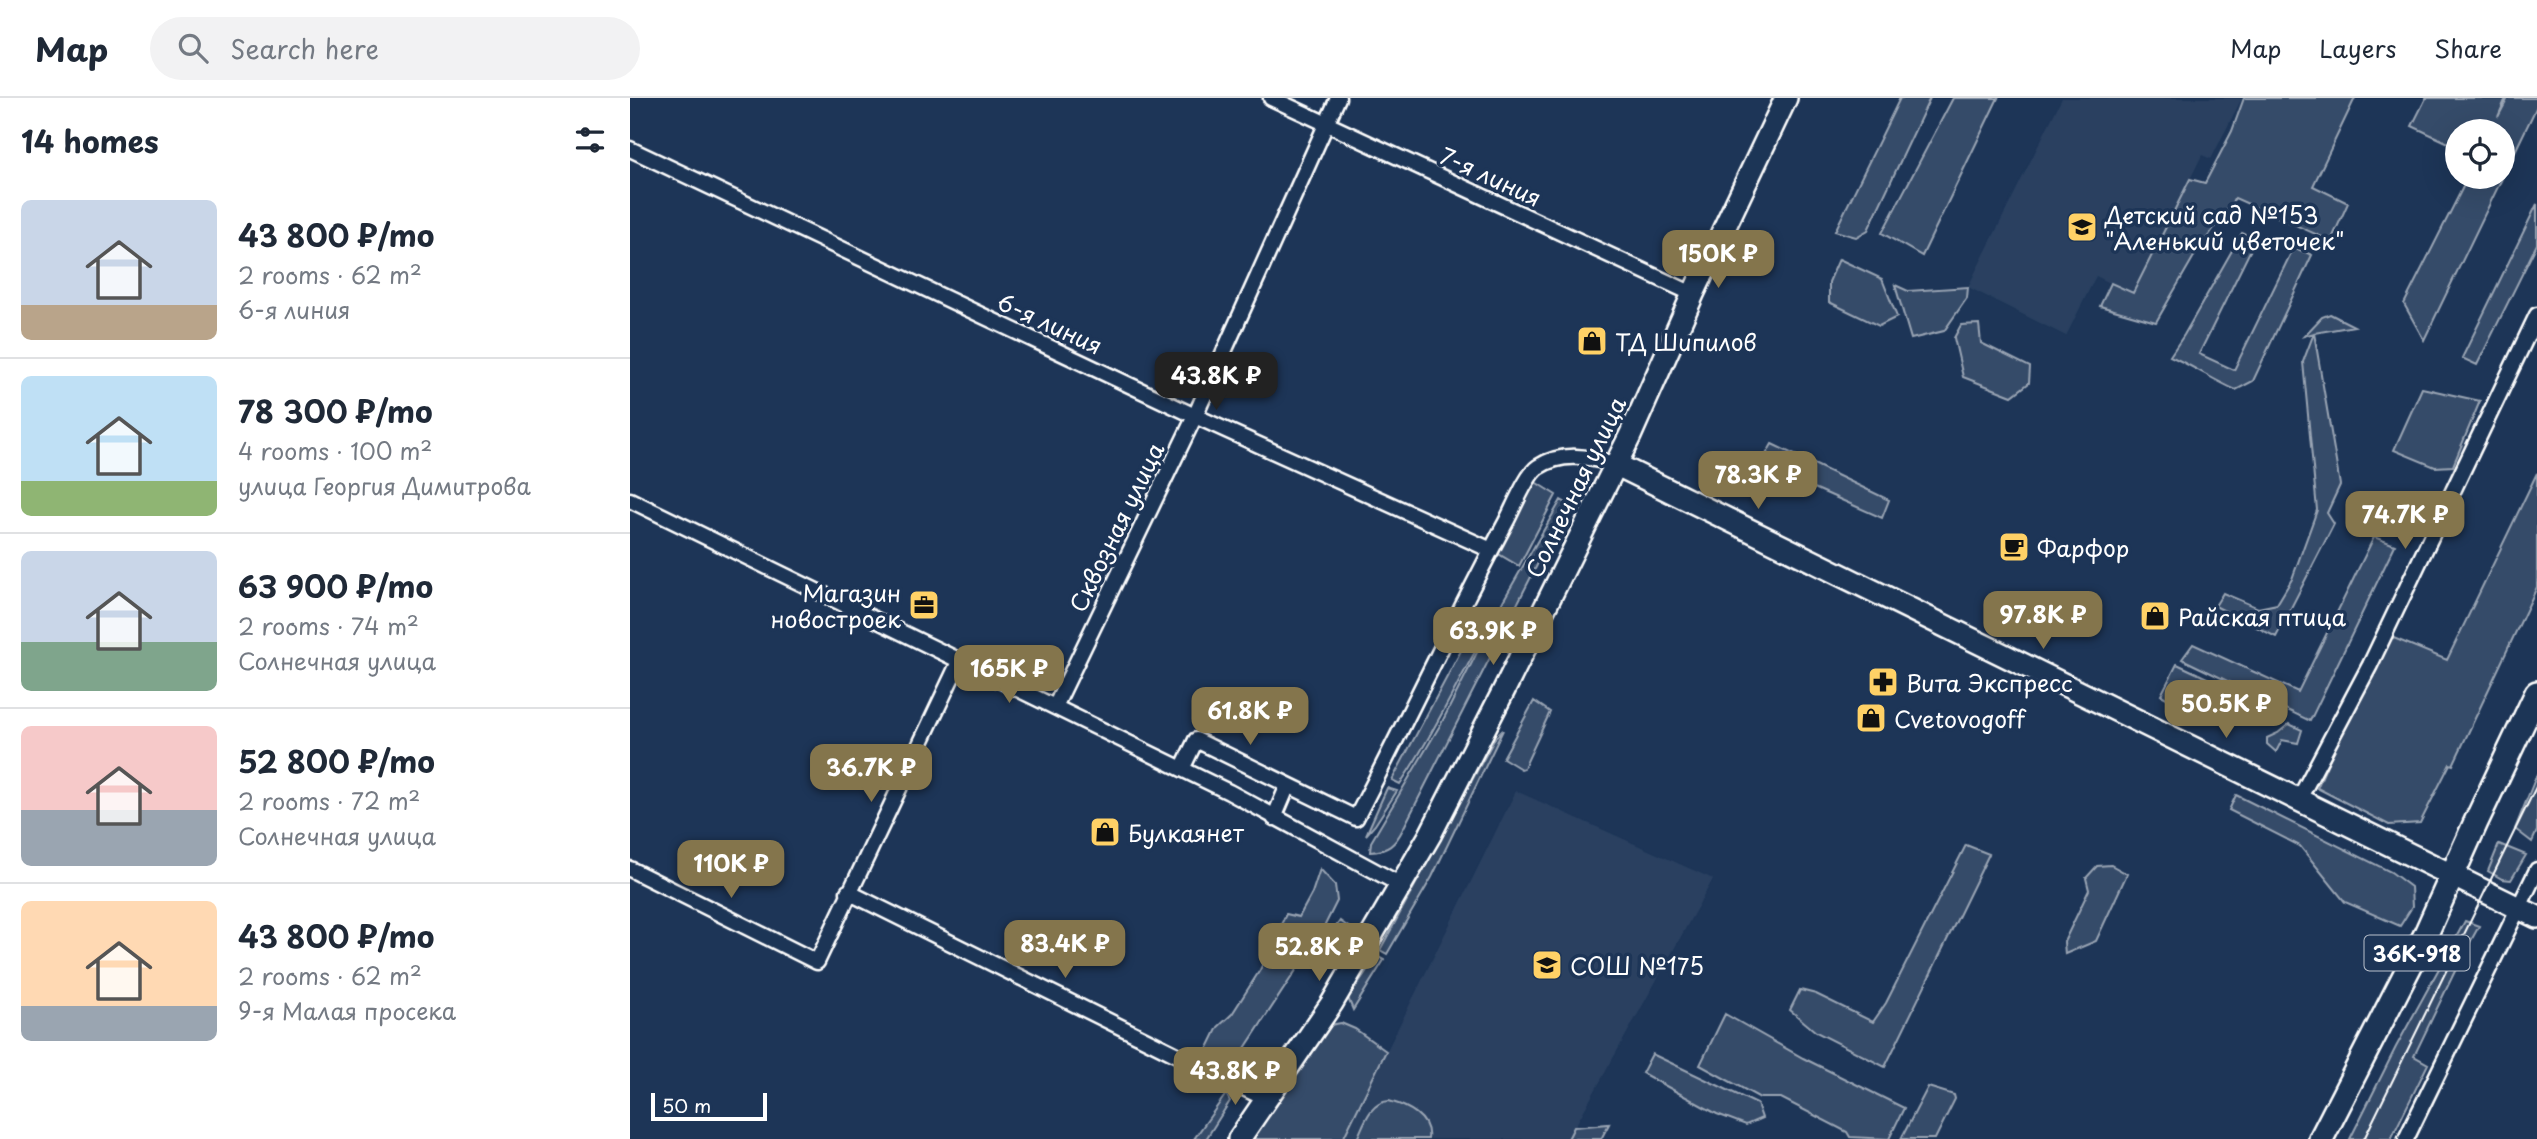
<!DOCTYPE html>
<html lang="en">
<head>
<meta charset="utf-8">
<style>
	:root { --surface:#fff; --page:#f2f2f3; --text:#1f2937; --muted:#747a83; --line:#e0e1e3; --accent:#84754c }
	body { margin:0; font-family:"Playpen Sans",sans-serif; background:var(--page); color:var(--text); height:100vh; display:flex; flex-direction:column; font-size:26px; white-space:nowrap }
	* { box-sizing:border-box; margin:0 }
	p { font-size:23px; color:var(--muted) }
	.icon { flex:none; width:38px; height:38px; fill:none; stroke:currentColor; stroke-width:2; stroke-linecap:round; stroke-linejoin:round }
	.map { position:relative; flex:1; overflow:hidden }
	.side { display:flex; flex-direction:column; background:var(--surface); width:630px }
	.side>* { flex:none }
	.tools { position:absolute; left:1815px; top:21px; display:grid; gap:14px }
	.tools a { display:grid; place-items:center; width:70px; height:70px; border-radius:50%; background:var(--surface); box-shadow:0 7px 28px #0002; font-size:35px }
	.scale { position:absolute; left:21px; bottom:18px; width:116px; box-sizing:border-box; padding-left:7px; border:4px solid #fff; border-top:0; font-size:19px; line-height:24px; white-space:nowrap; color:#fff; -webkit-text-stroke:5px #1d3557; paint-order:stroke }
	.price { position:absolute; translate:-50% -60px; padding:0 16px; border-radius:14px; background:var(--accent); color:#fff; font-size:23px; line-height:46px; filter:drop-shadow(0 2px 4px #0008) }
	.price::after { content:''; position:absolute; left:50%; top:42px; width:21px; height:16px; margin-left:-10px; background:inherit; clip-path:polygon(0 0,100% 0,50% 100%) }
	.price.active { background:#222; color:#fff }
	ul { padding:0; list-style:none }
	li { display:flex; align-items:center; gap:21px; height:175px; padding:0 21px }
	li+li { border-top:2px solid var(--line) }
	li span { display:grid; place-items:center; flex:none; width:196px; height:140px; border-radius:10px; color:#555 }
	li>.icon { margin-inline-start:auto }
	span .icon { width:84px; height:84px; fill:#fffc; stroke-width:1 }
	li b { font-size:30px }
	h2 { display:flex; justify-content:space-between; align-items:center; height:84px; padding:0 21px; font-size:30px }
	header { display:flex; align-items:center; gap:42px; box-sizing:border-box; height:98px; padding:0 35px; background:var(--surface); border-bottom:2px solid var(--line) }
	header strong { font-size:33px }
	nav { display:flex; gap:38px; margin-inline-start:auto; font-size:24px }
	.search { width:490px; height:63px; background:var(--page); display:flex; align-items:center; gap:18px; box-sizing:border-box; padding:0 24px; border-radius:38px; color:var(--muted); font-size:26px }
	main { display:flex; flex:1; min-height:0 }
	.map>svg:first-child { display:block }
	.built { fill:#2a4161 }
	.green { fill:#364b69; stroke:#9aa5b4; stroke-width:2 }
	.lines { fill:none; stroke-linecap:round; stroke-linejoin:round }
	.minor-casing { stroke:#fff; stroke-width:19 }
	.secondary-casing { stroke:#fff; stroke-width:26 }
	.primary-casing { stroke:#fff; stroke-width:28 }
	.minor { stroke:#1d3557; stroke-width:14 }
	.secondary { stroke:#1d3557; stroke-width:21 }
	.primary { stroke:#1d3557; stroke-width:23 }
	.tram { stroke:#fff; stroke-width:2 }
	.labels { text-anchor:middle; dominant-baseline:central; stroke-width:7; stroke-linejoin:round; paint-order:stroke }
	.shield { fill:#1d3557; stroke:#bbc2cd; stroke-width:2 }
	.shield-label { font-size:21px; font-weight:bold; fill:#fff }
	.street-label { font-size:23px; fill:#fff; stroke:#1d3557 }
	.poi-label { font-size:23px; fill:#fff; stroke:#1d3557; text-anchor:start }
</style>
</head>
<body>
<header>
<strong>Map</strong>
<div class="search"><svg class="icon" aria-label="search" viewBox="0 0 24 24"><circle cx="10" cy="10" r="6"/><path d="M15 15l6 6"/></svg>Search here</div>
<nav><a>Map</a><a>Layers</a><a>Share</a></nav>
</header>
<main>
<section class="side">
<h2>14 homes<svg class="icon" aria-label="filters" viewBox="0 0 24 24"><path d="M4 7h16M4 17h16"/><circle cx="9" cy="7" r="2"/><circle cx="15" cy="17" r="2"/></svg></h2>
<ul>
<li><span style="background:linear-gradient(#c9d6e8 75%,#b9a48a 0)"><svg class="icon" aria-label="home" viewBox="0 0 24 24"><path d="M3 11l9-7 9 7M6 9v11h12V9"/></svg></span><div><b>43 800 ₽/mo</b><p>2 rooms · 62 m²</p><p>6-я линия</p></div></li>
<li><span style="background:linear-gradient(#bfe0f5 75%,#8fb573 0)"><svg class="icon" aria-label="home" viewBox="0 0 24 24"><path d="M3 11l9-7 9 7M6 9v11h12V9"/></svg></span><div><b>78 300 ₽/mo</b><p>4 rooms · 100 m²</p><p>улица Георгия Димитрова</p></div></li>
<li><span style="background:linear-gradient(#c9d6e8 65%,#7fa58c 0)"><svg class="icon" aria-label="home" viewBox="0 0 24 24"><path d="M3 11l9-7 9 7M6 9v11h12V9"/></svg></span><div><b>63 900 ₽/mo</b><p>2 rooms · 74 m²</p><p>Солнечная улица</p></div></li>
<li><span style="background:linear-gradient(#f6c9c9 60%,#9aa5b1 0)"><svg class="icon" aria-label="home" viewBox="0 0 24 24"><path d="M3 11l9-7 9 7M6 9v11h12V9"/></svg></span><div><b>52 800 ₽/mo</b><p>2 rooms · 72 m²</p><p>Солнечная улица</p></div></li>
<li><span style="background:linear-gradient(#ffd9b3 75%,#9aa5b1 0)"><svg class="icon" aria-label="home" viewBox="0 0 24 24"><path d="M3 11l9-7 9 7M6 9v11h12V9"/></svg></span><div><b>43 800 ₽/mo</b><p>2 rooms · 62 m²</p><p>9-я Малая просека</p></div></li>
</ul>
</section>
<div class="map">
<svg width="1907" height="1041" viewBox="0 0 1907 1041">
	<rect width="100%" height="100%" fill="#1d3557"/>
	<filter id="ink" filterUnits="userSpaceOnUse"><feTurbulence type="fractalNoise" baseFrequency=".0143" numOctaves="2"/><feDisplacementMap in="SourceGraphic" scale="14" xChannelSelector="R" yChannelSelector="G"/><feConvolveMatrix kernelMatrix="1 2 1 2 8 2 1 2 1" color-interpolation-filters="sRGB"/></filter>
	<g filter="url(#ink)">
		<path class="built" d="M1432,0H1612L1581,61L1572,57L1503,196L1466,178L1436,238L1338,189Z
			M886,693L1083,781L938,1041H713Z"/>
		<path class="green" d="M1270,0H1300L1238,132L1226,139L1205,133Z
			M1323,0H1368L1292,158L1252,135Z
			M1614,0H1725L1683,88L1718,105L1701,143L1605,100L1563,160L1526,224L1470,208L1481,185L1503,195L1560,81L1575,85L1602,33Z
			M1796,0H1876L1868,19L1878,0H1907V8L1794,242L1774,206L1838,79H1872V33H1827V49L1782,28Z
			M1907,106V146L1847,267L1832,260Z
			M1612,135L1626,141L1569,256L1604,272L1660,157L1665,150L1682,157L1623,283L1606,292C1583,282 1563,268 1540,258L1554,237Z
			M1209,161L1252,181L1267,219L1249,228L1199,204V184Z
			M1265,187L1278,193L1338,189L1337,200L1314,233L1281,241Z
			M1700,216L1724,228L1684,235L1710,387L1697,415L1704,426L1646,539L1585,508L1593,495L1628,510L1647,506L1662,481L1687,412L1673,264L1684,235L1674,238L1692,219Z
			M1349,226L1351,245L1400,269L1399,285L1382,298L1333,279L1324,240L1331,227Z
			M1792,290L1850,303L1823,368L1805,369L1764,352Z
			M1142,346L1259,402L1252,420L1173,385L1133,362Z
			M1907,375V489L1823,667L1820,666L1790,725L1759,727L1687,690L1754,536L1817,562Z
			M902,382L926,397L889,468L867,455Z
			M931,402L938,406L773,731C765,747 758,753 740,754L741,744L812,624L873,503Z
			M1744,439L1765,447L1680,623L1552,561L1563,546L1668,594Z
			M850,510L859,515L862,523C831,577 805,634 770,686L762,682L833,549L823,544L837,517L846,515Z
			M1547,566L1618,599L1621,626L1585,614L1572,619L1531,597Z
			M904,603L920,614L894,670L891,671L873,660Z
			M1659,626L1672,632L1668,645L1652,642L1646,654L1637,646V640L1648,635Z
			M873,632L802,779L757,856L750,852L865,640Z
			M1907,676V733L1902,744L1885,731Z
			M757,690L767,693L745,727L736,737Z
			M1606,697L1761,774L1781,789L1782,809L1770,828L1715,804L1670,748L1599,712Z
			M1869,746L1896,757L1881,782L1872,781L1858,773Z
			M1336,747L1359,756L1255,969L1186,934L1160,912L1170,892L1186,896L1243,924L1256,905Z
			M1481,767L1497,776L1466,843L1435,856L1434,844L1459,792L1456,780L1467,768Z
			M690,771L705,787L707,803L693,831L598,976L573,960L588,929L602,916L630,872L656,816L669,819L682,795Z
			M710,823L720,830L686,862L684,860Z
			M1835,823L1849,828L1832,859L1820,853L1815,864L1826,871L1784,958L1798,966L1761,1041H1720L1766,949Z
			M747,858L754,862L723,912L718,900Z
			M1095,916L1173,960L1274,1010L1259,1041L1220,1039L1217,1034L1151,1000H1130L1070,967Z
			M711,925L725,931L756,953L713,1041H622L700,927Z
			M1022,956L1127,1006L1132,1020L1116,1027L1087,1016L1012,975Z
			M1298,989L1324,997L1325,1001L1305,1041H1271Z
			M596,996L600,1003L576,1041H564Z
			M759,1003C777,1008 801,1019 798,1041H727C734,1026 740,1004 759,1003Z
			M979,1026L971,1041H938L944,1029Z"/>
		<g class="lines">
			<g class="minor-casing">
				<path id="minor" d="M641,0L1063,196
					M0,51L565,318L861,452
					M0,402L599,694L771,787
					M425,609L565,318L708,0
					M552,671L566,642L726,720C777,622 824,521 876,424C883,411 897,376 908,369C933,353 959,359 985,366
					M1669,701L1740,567L1907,217
					M644,720L658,687
					M0,771L187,864L329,564
					M218,794L636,1001
					M1776,1041L1907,772"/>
			</g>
			<g class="secondary-casing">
				<path id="secondary" d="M985,366L1907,819
					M609,1041L702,905L800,737L873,594L1000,338L1063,196L1156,0"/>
			</g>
			<g class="primary-casing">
				<path id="primary" d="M1691,1041L1795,838L1846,724L1907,595"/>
			</g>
			<use href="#minor" class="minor"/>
			<use href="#secondary" class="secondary"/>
			<use href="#primary" class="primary"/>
			<path class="tram" d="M1734,1041L1907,687"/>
		</g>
	</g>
	<defs>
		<g id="school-square" transform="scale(1.575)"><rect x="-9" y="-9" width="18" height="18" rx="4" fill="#ffd166" stroke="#1d3557"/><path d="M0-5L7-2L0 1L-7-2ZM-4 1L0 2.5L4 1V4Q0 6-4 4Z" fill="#111"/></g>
		<g id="shop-square" transform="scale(1.575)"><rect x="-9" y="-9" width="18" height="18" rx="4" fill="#ffd166" stroke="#1d3557"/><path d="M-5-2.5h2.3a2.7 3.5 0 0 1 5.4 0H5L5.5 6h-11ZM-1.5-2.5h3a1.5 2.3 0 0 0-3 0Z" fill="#111"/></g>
		<g id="cafe-square" transform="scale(1.575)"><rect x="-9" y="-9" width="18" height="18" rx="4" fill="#ffd166" stroke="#1d3557"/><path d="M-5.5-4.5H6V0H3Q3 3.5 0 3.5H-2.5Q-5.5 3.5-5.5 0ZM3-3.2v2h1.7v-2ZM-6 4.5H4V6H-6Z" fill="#111"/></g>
		<g id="office-square" transform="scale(1.575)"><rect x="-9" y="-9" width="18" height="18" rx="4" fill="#ffd166" stroke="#1d3557"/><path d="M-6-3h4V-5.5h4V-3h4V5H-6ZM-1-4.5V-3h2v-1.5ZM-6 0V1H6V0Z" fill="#111"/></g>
		<g id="pharmacy-square" transform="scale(1.575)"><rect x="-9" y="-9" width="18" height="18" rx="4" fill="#ffd166" stroke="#1d3557"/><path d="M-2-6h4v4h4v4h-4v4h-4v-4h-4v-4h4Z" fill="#111"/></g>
	</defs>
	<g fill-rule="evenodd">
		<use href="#school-square" x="1452" y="129"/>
		<use href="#shop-square" x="962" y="243"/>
		<use href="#cafe-square" x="1384" y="449"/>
		<use href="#office-square" x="294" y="507"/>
		<use href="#shop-square" x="1525" y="518"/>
		<use href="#pharmacy-square" x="1253" y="584"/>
		<use href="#shop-square" x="1241" y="620"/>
		<use href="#shop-square" x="475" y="734"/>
		<use href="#school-square" x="917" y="867"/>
	</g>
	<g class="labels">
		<rect class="shield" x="1734.5" y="837.5" width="105" height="35" rx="5"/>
		<g class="shield-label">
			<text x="1787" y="855">36К-918</text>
		</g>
		<g class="street-label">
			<text transform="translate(861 78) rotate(25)">7-я линия</text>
			<text transform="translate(420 225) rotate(25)">6-я линия</text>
			<text transform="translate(945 389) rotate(-64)">Солнечная улица</text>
			<text transform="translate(486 429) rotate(-64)">Сквозная улица</text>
		</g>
		<g class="poi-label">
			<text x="1475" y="116">Детский сад №153<tspan x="1475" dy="26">"Аленький цветочек"</tspan></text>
			<text x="985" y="243">ТД Шипилов</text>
			<text x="1407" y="449">Фарфор</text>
			<text x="271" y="494" text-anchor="end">Магазин<tspan x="271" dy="26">новостроек</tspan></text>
			<text x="1548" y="518">Райская птица</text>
			<text x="1276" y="584">Вита Экспресс</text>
			<text x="1264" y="620">Cvetovogoff</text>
			<text x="498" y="734">Булкаянет</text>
			<text x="940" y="867">СОШ №175</text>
		</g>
	</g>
</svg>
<div class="tools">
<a><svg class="icon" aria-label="locate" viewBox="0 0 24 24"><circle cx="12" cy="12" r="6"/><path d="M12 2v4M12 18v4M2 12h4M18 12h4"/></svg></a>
</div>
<div class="scale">50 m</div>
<b class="price" style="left:1088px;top:192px">150K ₽</b>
<b class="price active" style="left:586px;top:314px">43.8K ₽</b>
<b class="price" style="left:1128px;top:413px">78.3K ₽</b>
<b class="price" style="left:1775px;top:453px">74.7K ₽</b>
<b class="price" style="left:1413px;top:553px">97.8K ₽</b>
<b class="price" style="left:863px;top:569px">63.9K ₽</b>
<b class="price" style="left:379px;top:607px">165K ₽</b>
<b class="price" style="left:1596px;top:642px">50.5K ₽</b>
<b class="price" style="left:620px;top:649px">61.8K ₽</b>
<b class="price" style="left:241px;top:706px">36.7K ₽</b>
<b class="price" style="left:101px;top:802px">110K ₽</b>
<b class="price" style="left:435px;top:882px">83.4K ₽</b>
<b class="price" style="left:689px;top:885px">52.8K ₽</b>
<b class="price" style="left:605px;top:1009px">43.8K ₽</b>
</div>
</main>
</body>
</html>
